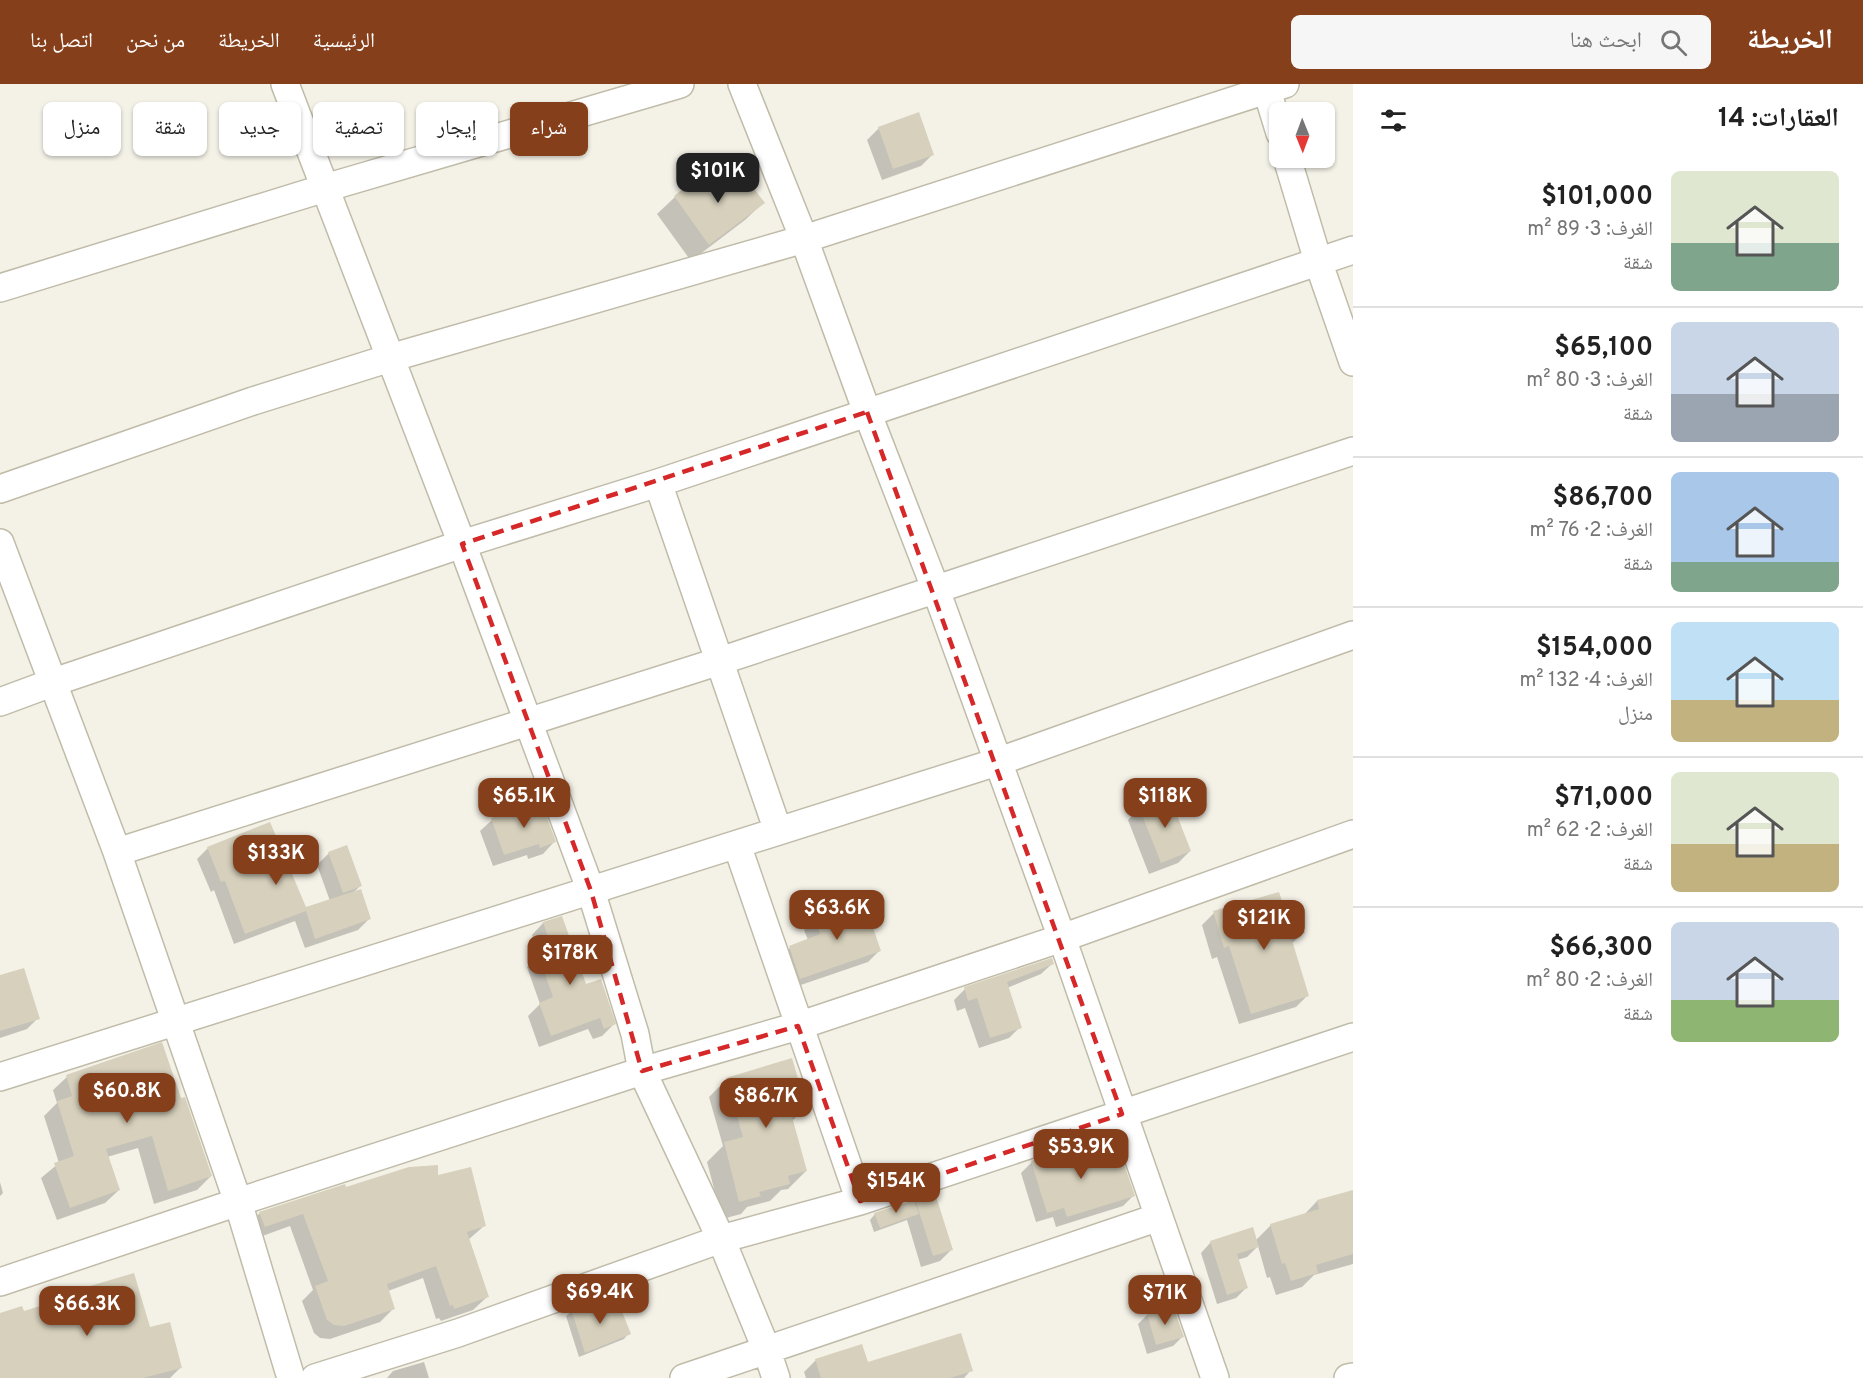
<!DOCTYPE html>
<html lang="ar">
<head>
<meta charset="utf-8">
<style>
	:root { --surface:#fff; --page:#f6f6f6; --text:#222; --muted:#767676; --line:#e0e0e0; --accent:#853f1b }
	body { margin:0; font-family:Overpass,"Noto Naskh Arabic",sans-serif; background:var(--page); color:var(--text); direction:rtl; height:100vh; display:flex; flex-direction:column; font-size:22px; white-space:nowrap }
	* { box-sizing:border-box; margin:0 }
	p { font-size:20px; color:var(--muted) }
	.icon { flex:none; width:33px; height:33px; fill:none; stroke:currentColor; stroke-width:2; stroke-linecap:round; stroke-linejoin:round }
	.map { position:relative; flex:1; overflow:hidden; direction:ltr }
	.side { display:flex; flex-direction:column; background:var(--surface); width:510px }
	.side>* { flex:none }
	.hud { position:absolute; left:18px; top:18px; width:570px; height:54px; direction:rtl; display:flex; gap:12px }
	.needle { width:39px; rotate:179deg }
	.controls { position:absolute; left:1269px; top:18px; display:grid; gap:12px }
	.controls a { display:grid; place-items:center; width:66px; height:66px; border-radius:9px; background:var(--surface); box-shadow:0 2px 4px #0004; font-size:30px }
	.price { position:absolute; translate:-50% -51px; padding:0 14px; border-radius:12px; background:var(--accent); color:#fff; font-size:20px; line-height:39px; filter:drop-shadow(0 2px 3px #0008) }
	.price::after { content:''; position:absolute; left:50%; top:36px; width:18px; height:14px; margin-left:-9px; background:inherit; clip-path:polygon(0 0,100% 0,50% 100%) }
	.price.active { background:#222; color:#fff }
	ul { padding:0; list-style:none }
	li { display:flex; align-items:center; gap:18px; height:150px; padding:0 24px }
	li+li { border-top:2px solid var(--line) }
	li span { display:grid; place-items:center; flex:none; width:168px; height:120px; border-radius:9px; color:#555 }
	li>.icon { margin-inline-start:auto }
	span .icon { width:72px; height:72px; fill:#fffc; stroke-width:1 }
	li b { font-size:26px }
	h2 { display:flex; justify-content:space-between; align-items:center; height:72px; padding:0 24px; font-size:26px }
	.pill { padding:0 21px; border-radius:9px; background:var(--surface); box-shadow:0 2px 4px #0004; font-size:21px; line-height:54px }
	.pill.active { background:var(--accent); color:#fff }
	header { display:flex; align-items:center; gap:36px; box-sizing:border-box; height:84px; padding:0 30px; background:var(--accent); color:#fff }
	header strong { font-size:28px }
	nav { display:flex; gap:33px; margin-inline-start:auto; font-size:21px }
	.search { width:420px; height:54px; background:var(--page); display:flex; align-items:center; gap:15px; box-sizing:border-box; padding:0 21px; border-radius:9px; color:var(--muted); font-size:22px }
	main { display:flex; flex:1; min-height:0 }
	.map>svg:first-child { display:block }
	.shadow { fill:#0003 }
	.building { fill:#d6d0bc }
	.lines { fill:none; stroke-linecap:round; stroke-linejoin:round }
	.minor-casing { stroke:#c0bca9; stroke-width:30 }
	.minor { stroke:#fff; stroke-width:27 }
	.marked { fill:none; stroke:#d62828; stroke-width:4.5; stroke-dasharray:12 8; stroke-linejoin:round }
</style>
</head>
<body>
<header>
<strong>الخريطة</strong>
<div class="search"><svg class="icon" aria-label="search" viewBox="0 0 24 24"><circle cx="10" cy="10" r="6"/><path d="M15 15l6 6"/></svg>ابحث هنا</div>
<nav><a>الرئيسية</a><a>الخريطة</a><a>من نحن</a><a>اتصل بنا</a></nav>
</header>
<main>
<section class="side">
<h2>العقارات: 14<svg class="icon" aria-label="filters" viewBox="0 0 24 24"><path d="M4 7h16M4 17h16"/><circle cx="9" cy="7" r="2"/><circle cx="15" cy="17" r="2"/></svg></h2>
<ul>
<li><span style="background:linear-gradient(#dfe7d0 60%,#7fa58c 0)"><svg class="icon" aria-label="home" viewBox="0 0 24 24"><path d="M3 11l9-7 9 7M6 9v11h12V9"/></svg></span><div><b>$101,000</b><p>الغرف: 3 · 89 m²</p><p>شقة</p></div></li>
<li><span style="background:linear-gradient(#c9d6e8 60%,#9aa5b1 0)"><svg class="icon" aria-label="home" viewBox="0 0 24 24"><path d="M3 11l9-7 9 7M6 9v11h12V9"/></svg></span><div><b>$65,100</b><p>الغرف: 3 · 80 m²</p><p>شقة</p></div></li>
<li><span style="background:linear-gradient(#a9c7e8 75%,#7fa58c 0)"><svg class="icon" aria-label="home" viewBox="0 0 24 24"><path d="M3 11l9-7 9 7M6 9v11h12V9"/></svg></span><div><b>$86,700</b><p>الغرف: 2 · 76 m²</p><p>شقة</p></div></li>
<li><span style="background:linear-gradient(#bfe0f5 65%,#c2b280 0)"><svg class="icon" aria-label="home" viewBox="0 0 24 24"><path d="M3 11l9-7 9 7M6 9v11h12V9"/></svg></span><div><b>$154,000</b><p>الغرف: 4 · 132 m²</p><p>منزل</p></div></li>
<li><span style="background:linear-gradient(#dfe7d0 60%,#c2b280 0)"><svg class="icon" aria-label="home" viewBox="0 0 24 24"><path d="M3 11l9-7 9 7M6 9v11h12V9"/></svg></span><div><b>$71,000</b><p>الغرف: 2 · 62 m²</p><p>شقة</p></div></li>
<li><span style="background:linear-gradient(#c9d6e8 65%,#8fb573 0)"><svg class="icon" aria-label="home" viewBox="0 0 24 24"><path d="M3 11l9-7 9 7M6 9v11h12V9"/></svg></span><div><b>$66,300</b><p>الغرف: 2 · 80 m²</p><p>شقة</p></div></li>
</ul>
</section>
<div class="map">
<svg width="1353" height="1294" viewBox="0 0 1353 1294">
	<rect width="100%" height="100%" fill="#f4f2e7"/>
	<path class="shadow" d="M879,44L933,70L921,82L882,96L867,56Z
		M730,106L763,119L745,136L691,177L657,130L675,113Z
		M1139,724L1190,767L1178,779L1149,790L1128,736Z
		M492,736L554,758L543,770L528,775L527,771L493,782L480,747Z
		M208,764L305,825L330,817L317,781L329,769L360,802L352,810L369,835L358,846L305,864L295,837L234,860L214,806L211,808L197,775Z
		M1214,829L1286,834L1303,849L1291,860L1308,911L1296,923L1239,940L1217,873L1212,875L1202,841Z
		M562,834L585,902L614,940L602,952L593,955L588,945L539,963L528,932L540,920L527,883L539,872L532,851L543,839Z
		M815,835L879,867L868,878L789,905L778,875L790,864L808,856L804,846Z
		M1053,879L1041,890L1007,904L1020,943L1009,954L979,964L965,924L957,927L954,916L965,905Z
		M0,893L38,934L27,945L0,954Z
		M67,993L180,1016L211,1092L197,1106L154,1120L138,1064L107,1073L119,1106L105,1119L57,1136L41,1094L59,1079L44,1032L57,1019L53,1006Z
		M727,995L805,1024L792,1037L806,1087L788,1105L781,1106L770,1117L747,1123L741,1130L722,1135L707,1078L723,1062L709,1013Z
		M1032,1078L1102,1082L1133,1112L1123,1122L1056,1143L1053,1133L1036,1138L1021,1089Z
		M437,1093L484,1142L468,1156L487,1213L473,1226L441,1237L439,1234L436,1235L423,1194L388,1207L393,1225L380,1238L330,1255L320,1254L314,1249L302,1217L313,1206L290,1142L251,1156L246,1143L260,1129L345,1105Z
		M0,1098L3,1109L0,1112Z
		M1353,1107V1180L1314,1191L1302,1203L1276,1211L1270,1193L1267,1194L1258,1162L1247,1173L1237,1176L1246,1204L1236,1214L1217,1220L1201,1169L1211,1158L1256,1156L1271,1141L1304,1131L1317,1117Z
		M916,1117L952,1165L940,1177L921,1183L907,1136L874,1148L870,1136L875,1130L913,1119Z
		M91,1204L149,1245L181,1283L170,1294H0V1230L23,1229L85,1209Z
		M572,1227H603L629,1249L624,1255L579,1273L566,1232Z
		M1147,1231L1182,1253L1173,1262L1147,1270L1138,1240Z
		M816,1276L867,1280L971,1286L964,1294H806L804,1288Z
		M424,1278L429,1294H387L393,1287Z"/>
	<path class="building" d="M919,28L934,71L893,85L878,43Z
		M713,81L731,104L745,93L765,119L709,161L674,112Z
		M1169,711L1191,767L1161,779L1139,723Z
		M541,717L556,758L540,764L539,760L504,771L491,734Z
		M270,738L306,823L361,805L371,835L315,855L306,827L245,850L225,797L221,798L207,763Z
		M347,761L362,802L343,809L328,768Z
		M1279,808L1287,832L1298,829L1305,849L1291,853L1309,912L1251,930L1229,862L1224,864L1213,827Z
		M864,817L881,867L800,895L789,862L820,850L814,834Z
		M562,832L586,900L601,895L616,940L604,945L600,934L551,952L539,919L553,913L538,870L552,865L543,838Z
		M1052,874L1054,880L1007,898L1022,944L990,954L977,914L968,917L964,903Z
		M24,884L40,935L0,947V891Z
		M162,958L181,1014L185,1013L212,1092L168,1107L152,1052L106,1065L120,1106L70,1124L54,1079L74,1072L57,1017L72,1012L66,991Z
		M792,974L807,1025L791,1029L807,1087L788,1092L790,1100L759,1108L761,1112L739,1118L724,1058L743,1053L726,994Z
		M1095,1055L1103,1080L1122,1074L1135,1112L1067,1133L1064,1124L1047,1129L1031,1077Z
		M438,1081V1091L471,1083L486,1142L467,1148L489,1213L454,1225L453,1221L450,1222L436,1182L387,1200L395,1225L344,1242L334,1241L327,1236L315,1202L328,1197L303,1130L265,1143L259,1128L345,1100L346,1103L409,1083Z
		M1353,1106V1170L1316,1181L1318,1189L1291,1197L1285,1179L1282,1180L1270,1140L1319,1125L1317,1116Z
		M935,1109L953,1166L933,1172L915,1115Z
		M914,1116L919,1130L880,1144L874,1129Z
		M1253,1143L1259,1163L1237,1170L1248,1204L1227,1211L1210,1157Z
		M134,1189L150,1243L170,1238L182,1284L143,1294H0V1229L22,1222L24,1227L91,1206L90,1202Z
		M601,1215L604,1225L619,1220L631,1250L585,1269L571,1225Z
		M1173,1222L1184,1253L1156,1261L1147,1230Z
		M961,1249L973,1287L950,1294H821L815,1275L862,1260L868,1278Z"/>
	<g class="lines">
		<g class="minor-casing">
			<path id="minor" d="M285,0L462,460L591,807L635,950L642,987L721,1155L767,1267L776,1294
				M742,0L804,155L867,328L936,506L1062,854L1215,1294
				M1265,0L1280,49
				M1287,74L1318,177L1353,278
				M0,204L325,104L680,0
				M658,399L778,747
				M0,405L253,317L390,274L804,155L1285,0
				M0,459L117,768L238,1118L291,1294
				M0,618L54,598L462,460L658,399L1353,166
				M737,761L860,1117
				M117,768L720,577L1353,367
				M0,993L997,678L1353,551
				M0,1198L238,1118L642,987L798,942L1062,854L1353,750
				M315,1294L458,1249L721,1155L860,1117L1353,953
				M684,1294L1159,1133
				M1348,1294L1353,1293"/>
		</g>
		<use href="#minor" class="minor"/>
	</g>
	<path class="marked" d="M867,328L1122,1030L860,1117L798,942L642,987L591,807L462,460Z"/>
</svg>
<div class="controls">
<a><svg class="needle" viewBox="-14 -14 28 28"><path d="M0-13l5 13h-10z" fill="#e53935"/><path d="M0 13l5-13h-10z" fill="#767676"/></svg></a>
</div>
<b class="price active" style="left:718px;top:120px">$101K</b>
<b class="price" style="left:524px;top:745px">$65.1K</b>
<b class="price" style="left:1165px;top:745px">$118K</b>
<b class="price" style="left:276px;top:802px">$133K</b>
<b class="price" style="left:837px;top:857px">$63.6K</b>
<b class="price" style="left:1264px;top:867px">$121K</b>
<b class="price" style="left:570px;top:902px">$178K</b>
<b class="price" style="left:127px;top:1040px">$60.8K</b>
<b class="price" style="left:766px;top:1045px">$86.7K</b>
<b class="price" style="left:1081px;top:1096px">$53.9K</b>
<b class="price" style="left:896px;top:1130px">$154K</b>
<b class="price" style="left:600px;top:1241px">$69.4K</b>
<b class="price" style="left:1165px;top:1242px">$71K</b>
<b class="price" style="left:87px;top:1253px">$66.3K</b>
<div class="hud">
<a class="pill active">شراء</a>
<a class="pill">إيجار</a>
<a class="pill">تصفية</a>
<a class="pill">جديد</a>
<a class="pill">شقة</a>
<a class="pill">منزل</a>
</div>
</div>
</main>
</body>
</html>
